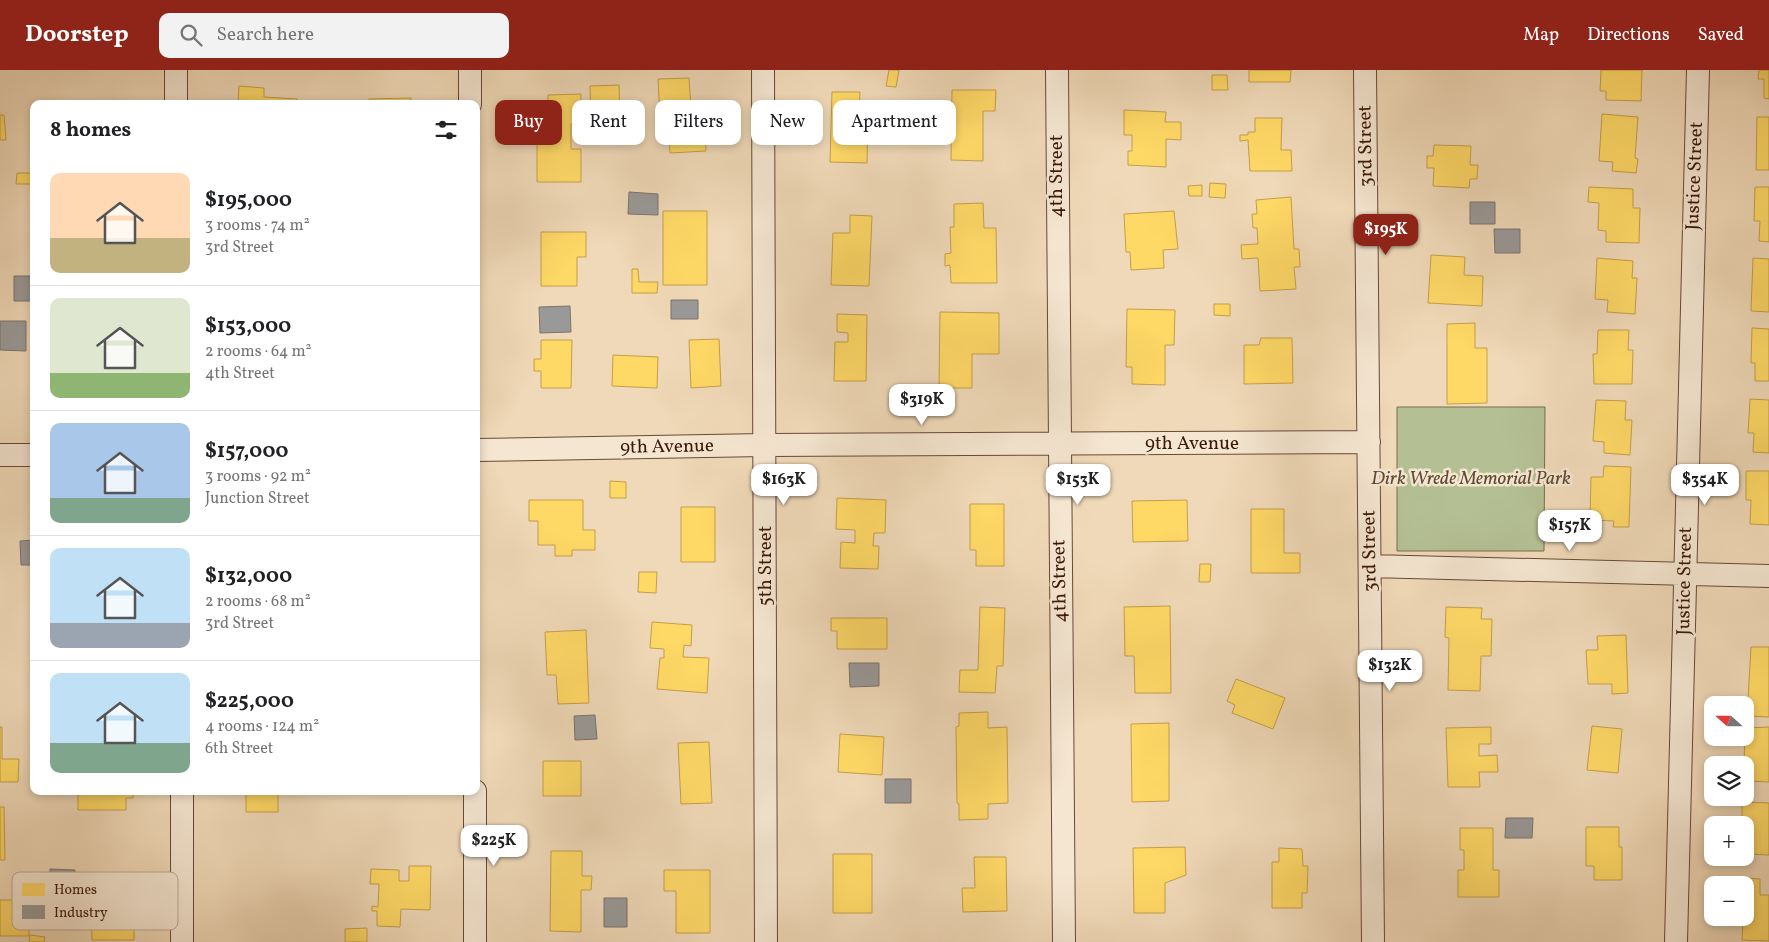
<!DOCTYPE html>
<html lang="en">
<head>
<meta charset="utf-8">
<style>
	:root { --surface:#fff; --page:#f2f2f2; --text:#202124; --muted:#757577; --line:#e0e0e0; --accent:#8f2418 }
	body { margin:0; font-family:Vollkorn,serif; background:var(--page); color:var(--text); height:100vh; display:flex; flex-direction:column; font-size:19px; white-space:nowrap }
	* { box-sizing:border-box; margin:0 }
	p { font-size:16px; color:var(--muted) }
	.icon { flex:none; width:28px; height:28px; fill:none; stroke:currentColor; stroke-width:2; stroke-linecap:round; stroke-linejoin:round }
	.map { position:relative; flex:1; overflow:hidden }
	.drawer { position:absolute; left:30px; top:30px; width:450px; height:695px; display:flex; flex-direction:column; background:var(--surface); border-radius:10px; box-shadow:0 2px 8px #0003 }
	.drawer>* { flex:none }
	.hud { position:absolute; left:495px; top:30px; width:475px; height:45px; display:flex; gap:10px }
	.needle { width:32px; rotate:291deg }
	.fabs { position:absolute; left:1704px; top:626px; display:grid; gap:10px }
	.fabs a { display:grid; place-items:center; width:50px; height:50px; border-radius:10px; background:var(--surface); box-shadow:0 2px 8px #0003; font-size:25px }
	.price { position:absolute; translate:-50% -42px; padding:0 11px; border-radius:10px; background:#fff; color:#222; font-size:16px; line-height:32px; filter:drop-shadow(0 1px 2px #0008) }
	.price::after { content:''; position:absolute; left:50%; top:30px; width:15px; height:11px; margin-left:-8px; background:inherit; clip-path:polygon(0 0,100% 0,50% 100%) }
	.price.on { background:var(--accent); color:#fff }
	ul { padding:0; list-style:none }
	li { display:flex; align-items:center; gap:15px; height:125px; padding:0 20px }
	li+li { border-top:1px solid var(--line) }
	li span { display:grid; place-items:center; flex:none; width:140px; height:100px; border-radius:10px; color:#555 }
	li>.icon { margin-inline-start:auto }
	span .icon { width:60px; height:60px; fill:#fffc; stroke-width:1 }
	li b { font-size:21px }
	h2 { display:flex; justify-content:space-between; align-items:center; height:60px; padding:0 20px; font-size:21px }
	.pill { padding:0 18px; border-radius:10px; background:var(--surface); box-shadow:0 2px 8px #0003; font-size:18px; line-height:45px }
	.pill.on { background:var(--accent); color:#fff }
	header { display:flex; align-items:center; gap:30px; box-sizing:border-box; height:70px; padding:0 25px; background:var(--accent); color:#fff }
	header strong { font-size:24px }
	nav { display:flex; gap:28px; margin-inline-start:auto; font-size:18px }
	.search { width:350px; height:45px; background:var(--page); display:flex; align-items:center; gap:12px; box-sizing:border-box; padding:0 18px; border-radius:10px; color:var(--muted); font-size:19px }
	.map>svg:first-child { display:block }
	.park { fill:#b4c094; stroke:#786c4f }
	.homes { fill:#ffd966; stroke:#c49f4a }
	.industry { fill:#999; stroke:#7d736e }
	.lines { fill:none; stroke-linecap:round; stroke-linejoin:round }
	.street-casing { stroke:#684936; stroke-width:24 }
	.street { stroke:#f5e6d1; stroke-width:22 }
	.labels { text-anchor:middle; dominant-baseline:central; stroke-width:5; stroke-linejoin:round; paint-order:stroke }
	.street-label { font-size:19px; fill:#3b190a; stroke:#f5e6d1 }
	.park-label { font-size:19px; font-style:italic; fill:#5f4b33; stroke:#f5e6d1 }
	.key { fill:#f5e6d1; stroke:#bda895; stroke-width:1 }
	.key-label { font-size:14px; fill:#3b190a }
</style>
</head>
<body>
<header>
<strong>Doorstep</strong>
<div class="search"><svg class="icon" aria-label="search" viewBox="0 0 24 24"><circle cx="10" cy="10" r="6"/><path d="M15 15l6 6"/></svg>Search here</div>
<nav><a>Map</a><a>Directions</a><a>Saved</a></nav>
</header>
<div class="map">
<svg width="1769" height="872" viewBox="0 0 1769 872">
	<rect width="100%" height="100%" fill="#f0d9b8"/>
	<filter id="stains"><feTurbulence type="fractalNoise" baseFrequency=".004" numOctaves="4"/><feColorMatrix values="0 0 0 0 .2 0 0 0 0 .09 0 0 0 0 .02 0 0 0 .5 -.17"/></filter>
	<radialGradient id="worn" r=".72"><stop offset=".6" stop-color="#630" stop-opacity="0"/><stop offset="1" stop-color="#630" stop-opacity=".3"/></radialGradient>
	<path class="park" d="M1397,337H1545L1544,481H1397Z"/>
	<path class="homes" d="M889,0H899L896,17L886,16Z
		M1249,0H1291L1290,12H1249Z
		M1601,0H1642L1641,31L1606,30V21H1600Z
		M1759,0H1769V29L1764,28V9H1758Z
		M1212,5H1227L1228,20H1212Z
		M689,8L691,38H704L706,81L670,83L668,48H660L658,9Z
		M619,15L620,47L591,48L590,16Z
		M239,16L264,18V27L297,29V34H238Z
		M952,20H996L995,41H983V91L951,90Z
		M832,22H860L859,47L868,48L867,93L830,92Z
		M581,24V54H571V79H581V112H537V38H548V25Z
		M411,28V34H369V29Z
		M1124,40L1166,42L1165,52H1181V70L1166,69V97L1128,95V81H1132V65H1124Z
		M1602,44L1638,47L1635,88L1638,89L1636,103L1612,101L1613,92L1599,91Z
		M0,45H4L6,70H0Z
		M1757,47H1769V100H1756Z
		M1255,48H1282L1281,80H1291L1292,101H1250L1248,70L1240,71V65H1248V62H1255Z
		M1434,75L1471,76L1470,95H1478L1477,109H1470L1469,118L1433,116L1434,98H1427V86H1433Z
		M17,103H34V114H16Z
		M1210,113L1226,114L1225,128L1209,127Z
		M1202,115V126H1189L1188,116Z
		M1589,117L1633,119V138H1640L1639,173L1606,172V161L1598,160L1599,133L1588,132Z
		M1755,117H1769V172L1759,171L1760,151H1754Z
		M1291,127L1294,179H1299L1300,197H1294L1296,219L1260,221L1258,188L1242,189L1241,175L1258,174L1257,158H1253L1252,144H1257L1256,130Z
		M983,133L984,158H996L997,213H951L950,195L945,196V184L951,183L950,157H954V134Z
		M663,141H707V215H663Z
		M1174,141L1178,179L1163,180L1164,198L1131,200L1130,182H1126L1124,144Z
		M850,145L872,146L869,216L831,215L833,163H850Z
		M541,162H586V187H577V216H541Z
		M1431,185L1465,187L1464,205L1483,206L1482,236L1428,233Z
		M1597,188L1633,191L1632,208H1637L1635,244L1607,242L1608,230L1595,229Z
		M1753,188L1769,189V242L1751,241Z
		M632,199H638L639,212H658L657,223H632Z
		M1214,234H1230V246L1214,245Z
		M1127,239L1175,240L1174,275H1165V315L1132,314V297H1126Z
		M940,242L999,243V284H972V318H939Z
		M837,244L867,245L866,311H834L835,272H848V263L837,262Z
		M1475,253V278H1487V333L1447,334V254Z
		M1752,258L1769,259V311H1755V293H1751Z
		M1598,260H1629L1628,280H1633L1632,314H1594L1593,284H1597Z
		M1261,268H1292L1293,313L1244,314V275H1259Z
		M719,269L721,316L691,318L689,270Z
		M541,270H572L571,318H541V301H534V289H541Z
		M613,285L658,287L657,318L612,316Z
		M1750,329L1769,330V383L1753,382L1754,363H1748Z
		M1596,330L1626,331L1625,350H1632L1630,385L1604,383V372L1593,371Z
		M1604,396L1631,397L1629,457H1613L1614,451L1590,450L1591,407H1603Z
		M1746,401H1769V455L1750,454L1751,430H1746Z
		M610,411L626,412V428H610Z
		M837,428L886,430L885,463H874L873,476H879L878,499L840,498L841,472L855,473V460L836,459Z
		M529,430H583V460H595V480H572V486H555V475H538V451H529Z
		M1187,430L1188,471L1133,472L1132,431Z
		M970,434H1004V496H976V480H970Z
		M681,437H715V492H681Z
		M1251,439H1284V483H1300V503H1251Z
		M1200,494H1211L1210,512H1199Z
		M639,502H657L656,523L638,522Z
		M1170,536L1171,623H1135L1134,586H1125L1124,537Z
		M980,537L1005,538L1003,596H997L995,623L959,622L960,600H978Z
		M1446,537L1482,538L1481,549H1492L1491,586H1481L1480,621L1448,620L1449,568L1445,567Z
		M831,548H887V579H837V561H831Z
		M652,552L692,555L691,576L684,575L683,587L709,588L707,623L657,619L660,588H664V579L650,578Z
		M586,560L589,633L558,634L556,605H547L545,562Z
		M1626,565L1628,623L1612,624V614H1588L1586,580H1598L1597,566Z
		M1751,577H1769V647L1745,646V630H1748Z
		M1236,609L1285,628L1273,659L1232,643L1235,635L1227,631Z
		M988,642V658L1007,657L1008,733L988,734V749L959,750V734L957,733L956,657L959,656V643Z
		M1169,653V731L1132,732L1131,654Z
		M1592,656L1622,659L1618,703L1587,700Z
		M0,657H2V689H19L18,712H0Z
		M1491,657V674H1479V686L1497,685L1498,702H1479L1480,717H1448L1446,658Z
		M1769,657V712L1748,711V693H1744L1745,658Z
		M840,664L884,667L882,705L838,702Z
		M709,672L712,733L681,734L678,673Z
		M543,691H581V726H543Z
		M78,721H133V728H126V740H78Z
		M246,721H278V742H246Z
		M1742,732L1769,733V785L1746,784L1747,759H1745V755H1742Z
		M0,737H4L5,790H0Z
		M1586,757H1619V777H1622V810H1594V796H1586Z
		M1460,758H1493V800H1499V827H1458V800H1464V780H1460Z
		M1185,777L1186,805L1165,813V843H1134L1133,778Z
		M1279,778L1302,779L1303,796H1308L1307,823H1302V838H1272V792H1279Z
		M551,781H582V806H592L591,820H581V862L550,861Z
		M833,784H872V843H833Z
		M974,787H1006L1007,841L963,842L962,818H975Z
		M409,796H431L430,840L401,839L400,857L377,856V841H372V836L378,837L379,814H370L371,799L399,800V811H409Z
		M664,800H710V863H676V821H664Z
		M1744,808L1760,809V825H1769V871L1742,870L1743,848H1745Z
		M95,815H117V824H134V870H92L91,823H95Z
		M0,830H14V847L29,848V866H0Z
		M367,858V872H345V859Z
		M30,865L45,867L44,872H29Z"/>
	<path class="industry" d="M629,122L658,124V145L628,144Z
		M1470,132H1495V154H1470Z
		M1494,159H1520V183H1495Z
		M14,206H34V231H14Z
		M671,230H698V249H671Z
		M570,236L571,262L540,263L539,237Z
		M0,251H26V281L0,280Z
		M34,470V495H21L20,471Z
		M849,593H879V616L850,617Z
		M595,645L597,669L575,670L574,646Z
		M885,709H911V733H885Z
		M1506,748H1533L1532,768H1505Z
		M50,799L75,800L74,819L50,818Z
		M604,828H627V857H604Z"/>
	<g class="lines">
		<g class="street-casing">
			<path id="street" d="M176,0V34
				M470,0V34
				M763,0L766,872
				M1057,0L1064,872
				M1365,0L1373,872
				M476,380L766,375L1369,372
				M0,385H34
				M1370,496L1769,506
				M182,721V872
				M475,721V872
				M1676,872L1698,0"/>
		</g>
		<use href="#street" class="street"/>
	</g>
	<g class="labels">
		<g class="street-label">
			<text transform="translate(1366 76) rotate(-91)">3rd Street</text>
			<text transform="translate(1057 106) rotate(-90)">4th Street</text>
			<text transform="translate(1695 106) rotate(-88)">Justice Street</text>
			<text x="1192" y="374">9th Avenue</text>
			<text transform="translate(667 377) rotate(-1)">9th Avenue</text>
			<text transform="translate(1370 481) rotate(-91)">3rd Street</text>
			<text transform="translate(766 496) rotate(-90)">5th Street</text>
			<text transform="translate(1060 511) rotate(-91)">4th Street</text>
			<text transform="translate(1685 511) rotate(-89)">Justice Street</text>
		</g>
		<g class="park-label">
			<text x="1471" y="409">Dirk Wrede Memorial Park</text>
		</g>
	</g>
	<rect x="12" y="802" width="166" height="58" rx="8" class="key"/>
	<rect x="22" y="813" width="23" height="13" fill="#ffd966"/>
	<rect x="22" y="835" width="23" height="14" fill="#999"/>
	<g class="key-label">
		<text x="54" y="824">Homes</text>
		<text x="54" y="847">Industry</text>
	</g>
	<rect width="100%" height="100%" filter="url(#stains)"/>
	<rect width="100%" height="100%" fill="url(#worn)"/>
</svg>
<div class="fabs">
<a><svg class="needle" viewBox="-14 -14 28 28"><path d="M0-13l5 13h-10z" fill="#e53935"/><path d="M0 13l5-13h-10z" fill="#757577"/></svg></a>
<a><svg class="icon" aria-label="layers" viewBox="0 0 24 24"><path d="M12 4l9 5-9 5-9-5zM3 14l9 5 9-5"/></svg></a>
<a>+</a>
<a>−</a>
</div>
<b class="price on" style="left:1386px;top:186px">$195K</b>
<b class="price" style="left:922px;top:356px">$319K</b>
<b class="price" style="left:784px;top:436px">$163K</b>
<b class="price" style="left:1078px;top:436px">$153K</b>
<b class="price" style="left:1705px;top:436px">$354K</b>
<b class="price" style="left:1570px;top:482px">$157K</b>
<b class="price" style="left:1390px;top:622px">$132K</b>
<b class="price" style="left:494px;top:797px">$225K</b>
<div class="hud">
<a class="pill on">Buy</a>
<a class="pill">Rent</a>
<a class="pill">Filters</a>
<a class="pill">New</a>
<a class="pill">Apartment</a>
</div>
<section class="drawer">
<h2>8 homes<svg class="icon" aria-label="filters" viewBox="0 0 24 24"><path d="M4 7h16M4 17h16"/><circle cx="9" cy="7" r="2"/><circle cx="15" cy="17" r="2"/></svg></h2>
<ul>
<li><span style="background:linear-gradient(#ffd9b3 65%,#c2b280 0)"><svg class="icon" aria-label="home" viewBox="0 0 24 24"><path d="M3 11l9-7 9 7M6 9v11h12V9"/></svg></span><div><b>$195,000</b><p>3 rooms · 74 m²</p><p>3rd Street</p></div></li>
<li><span style="background:linear-gradient(#dfe7d0 75%,#8fb573 0)"><svg class="icon" aria-label="home" viewBox="0 0 24 24"><path d="M3 11l9-7 9 7M6 9v11h12V9"/></svg></span><div><b>$153,000</b><p>2 rooms · 64 m²</p><p>4th Street</p></div></li>
<li><span style="background:linear-gradient(#a9c7e8 75%,#7fa58c 0)"><svg class="icon" aria-label="home" viewBox="0 0 24 24"><path d="M3 11l9-7 9 7M6 9v11h12V9"/></svg></span><div><b>$157,000</b><p>3 rooms · 92 m²</p><p>Junction Street</p></div></li>
<li><span style="background:linear-gradient(#bfe0f5 75%,#9aa5b1 0)"><svg class="icon" aria-label="home" viewBox="0 0 24 24"><path d="M3 11l9-7 9 7M6 9v11h12V9"/></svg></span><div><b>$132,000</b><p>2 rooms · 68 m²</p><p>3rd Street</p></div></li>
<li><span style="background:linear-gradient(#bfe0f5 70%,#7fa58c 0)"><svg class="icon" aria-label="home" viewBox="0 0 24 24"><path d="M3 11l9-7 9 7M6 9v11h12V9"/></svg></span><div><b>$225,000</b><p>4 rooms · 124 m²</p><p>6th Street</p></div></li>
</ul>
</section>
</div>
</body>
</html>
